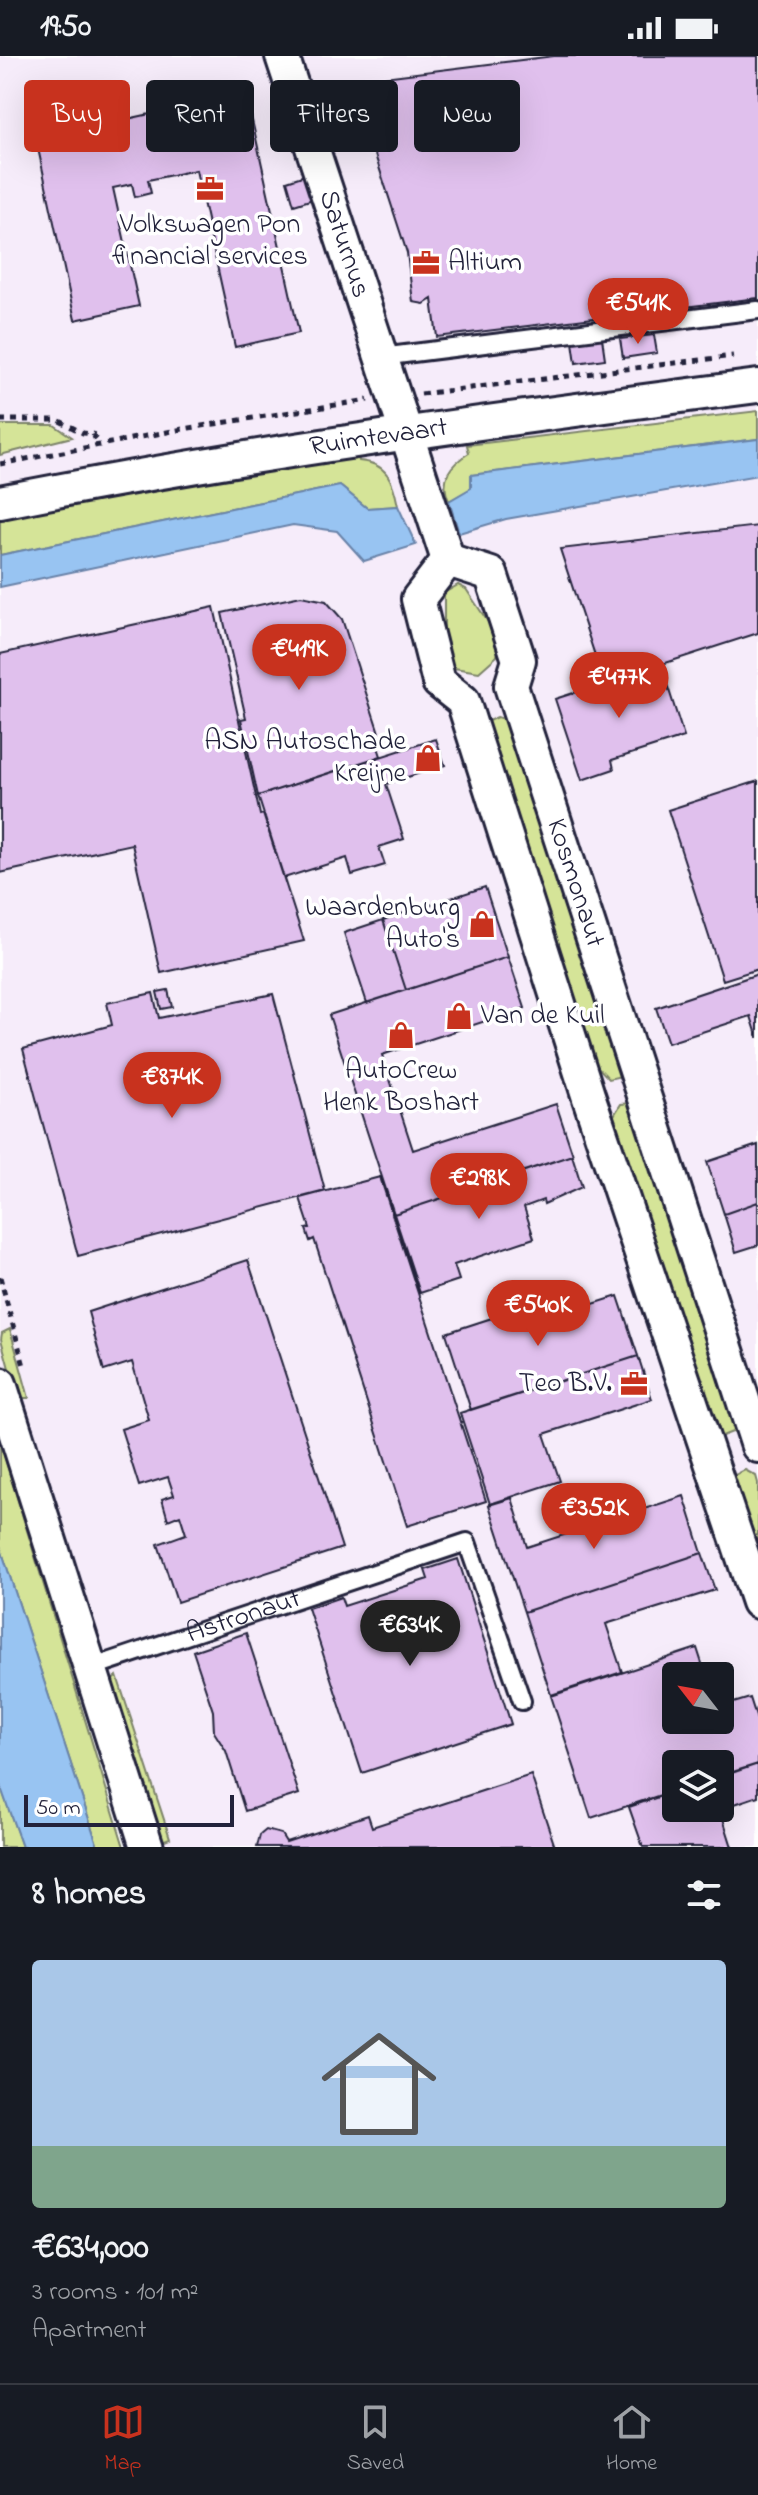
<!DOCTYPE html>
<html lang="en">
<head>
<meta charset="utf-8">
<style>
	:root { --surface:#171b24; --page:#20242c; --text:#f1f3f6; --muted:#9ea1a6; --line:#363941; --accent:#c8321e }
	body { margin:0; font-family:"Indie Flower",sans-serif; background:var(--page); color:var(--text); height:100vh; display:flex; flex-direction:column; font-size:30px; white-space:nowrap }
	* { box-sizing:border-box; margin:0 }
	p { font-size:26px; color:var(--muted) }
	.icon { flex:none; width:44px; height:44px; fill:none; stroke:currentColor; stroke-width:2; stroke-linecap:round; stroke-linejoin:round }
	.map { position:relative; height:1791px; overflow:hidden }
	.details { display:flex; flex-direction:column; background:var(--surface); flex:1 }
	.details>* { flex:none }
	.banner { position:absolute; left:24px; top:24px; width:710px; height:72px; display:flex; gap:16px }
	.needle { width:52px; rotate:301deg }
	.buttons { position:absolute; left:662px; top:1606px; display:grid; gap:16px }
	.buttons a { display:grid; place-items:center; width:72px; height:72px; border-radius:8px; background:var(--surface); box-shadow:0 8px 32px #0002; font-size:40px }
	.scale { position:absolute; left:24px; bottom:20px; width:210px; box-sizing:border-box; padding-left:8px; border:4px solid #22223b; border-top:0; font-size:22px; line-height:28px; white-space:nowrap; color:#22223b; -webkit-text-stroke:6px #fff; paint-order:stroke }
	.price { position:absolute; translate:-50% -68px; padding:0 18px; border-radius:28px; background:var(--accent); color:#fff; font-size:26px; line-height:52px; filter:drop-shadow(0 2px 4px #0008) }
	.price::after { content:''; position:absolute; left:50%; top:48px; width:24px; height:18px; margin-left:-12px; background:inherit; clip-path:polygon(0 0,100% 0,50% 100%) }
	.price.on { background:#222; color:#fff }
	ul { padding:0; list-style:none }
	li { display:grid; align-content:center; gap:16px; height:424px; padding:0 32px }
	li span { display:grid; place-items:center; height:248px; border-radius:8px; color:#555 }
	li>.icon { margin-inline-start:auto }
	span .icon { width:144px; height:144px; fill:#fffc; stroke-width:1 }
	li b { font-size:34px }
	h2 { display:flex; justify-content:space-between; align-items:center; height:96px; padding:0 32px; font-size:34px }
	.tag { padding:0 28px; border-radius:8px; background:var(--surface); box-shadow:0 8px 32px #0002; font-size:28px; line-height:72px }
	.tag.on { background:var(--accent); color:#fff }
	.status { display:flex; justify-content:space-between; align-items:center; height:56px; padding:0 40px; background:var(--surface); direction:ltr }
	.status svg { height:22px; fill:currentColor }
	.tabs { display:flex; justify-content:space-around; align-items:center; height:112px; border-top:2px solid var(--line); background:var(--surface); font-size:22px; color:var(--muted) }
	.tabs a { display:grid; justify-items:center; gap:4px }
	.tabs .on { color:var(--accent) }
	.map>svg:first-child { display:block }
	.built { fill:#f6ecfa; fill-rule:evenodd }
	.green { fill:#d5e498; stroke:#7c836a; stroke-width:2 }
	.water { fill:#98c4f2; stroke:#6983a9; stroke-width:2 }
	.building { fill:#e0c0ed; stroke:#22223b; stroke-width:2 }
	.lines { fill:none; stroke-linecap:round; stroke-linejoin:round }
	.lane-casing { stroke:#22223b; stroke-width:22 }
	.street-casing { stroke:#22223b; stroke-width:38 }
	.path { stroke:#22223b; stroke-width:5; stroke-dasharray:6 6; stroke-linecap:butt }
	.lane { stroke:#fff; stroke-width:16 }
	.street { stroke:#fff; stroke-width:32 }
	.labels { text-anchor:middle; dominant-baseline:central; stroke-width:7; stroke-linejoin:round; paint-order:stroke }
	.poi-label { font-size:28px; fill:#22223b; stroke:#fff; text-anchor:end }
	.street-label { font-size:28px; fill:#22223b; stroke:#fff }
</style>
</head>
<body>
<div class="status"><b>19:50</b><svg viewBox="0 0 49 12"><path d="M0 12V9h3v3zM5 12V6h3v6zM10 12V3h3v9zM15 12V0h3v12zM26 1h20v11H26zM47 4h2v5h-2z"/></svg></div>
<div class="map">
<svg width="758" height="1791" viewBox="0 0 758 1791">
	<rect width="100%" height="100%" fill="#fff"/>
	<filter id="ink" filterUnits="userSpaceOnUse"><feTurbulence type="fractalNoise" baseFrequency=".0125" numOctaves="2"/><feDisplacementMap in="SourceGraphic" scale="16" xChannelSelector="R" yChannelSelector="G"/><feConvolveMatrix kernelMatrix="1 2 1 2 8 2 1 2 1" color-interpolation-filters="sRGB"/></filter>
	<g filter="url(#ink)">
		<path class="built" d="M0,0H758V1791H152L0,1314ZM676,1620H720V1664H676ZM676,1708H720V1752H676Z"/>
		<path class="green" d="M758,355V383L471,419L472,432L449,445C439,422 451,408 469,397L467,389Z
			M0,369H54L72,381L0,399Z
			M357,396L359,405C387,407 393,424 398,450L367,452L340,430L0,499V460Z
			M458,529L466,533L500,584L497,600L479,616L454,612L444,598V537Z
			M497,661L506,664L622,1010L621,1020L609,1023L596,1009L486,670L488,665Z
			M632,1047L734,1361L735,1375L717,1382L611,1064L621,1048Z
			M10,1273L29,1342H19L16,1338L1,1283L2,1277Z
			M0,1386L124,1791H98L0,1490Z
			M745,1414L756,1420L758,1427V1513L729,1422Z
			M117,1620L170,1782L162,1785L158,1782L108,1628Z
			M0,1729L2,1734L22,1791H0Z"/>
		<path class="water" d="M758,383V419L506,463L459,477L449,445L471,432V419Z
			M340,430L367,452L398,450L416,489L364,505L337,475L293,469L0,531V499Z
			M0,1490L98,1791H22L0,1729Z"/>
		<path class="building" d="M554,0H758V242L437,281L432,243L424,248L413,246L407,197L351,25Z
			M246,37L299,277L235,291L196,114L148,124L151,137L135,141L132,128L113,132L139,250L75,264L36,83Z
			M305,119L313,143L294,149L287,125Z
			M654,279L657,297L623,302L620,283Z
			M602,282L605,303L576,307L573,286Z
			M758,470V577L604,627L560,493Z
			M301,540L326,545L342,563L383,689L380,684L376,685L381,700L258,740L241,663L246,662L222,557Z
			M214,551L260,759L263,758L304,885L161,917L132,788L0,817V598Z
			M661,609L684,681L612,704L614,713L582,724L555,643Z
			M436,683L445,709L386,728L404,783L379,791L385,809L352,819L347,802L284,822L258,740Z
			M758,725V913L723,924L668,754Z
			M485,831L508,901L406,934L383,864Z
			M383,864L406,934L367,947L344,877Z
			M508,901L525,952L382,999L413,1094L556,1048L573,1099L394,1158L329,959Z
			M758,918V982L751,960L668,987L656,952Z
			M168,934L172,951L161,953L157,936Z
			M153,937L159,962L273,938L325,1135L78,1200L23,993L112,969L107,947Z
			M758,1089V1146L724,1158L707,1106Z
			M572,1099L582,1131L544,1148L543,1144L524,1151L534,1182L454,1209L459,1224L420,1237L394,1158Z
			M380,1121L486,1445L407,1470L314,1183L310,1185L306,1173L310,1172L300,1142Z
			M758,1146V1189L736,1196L724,1158Z
			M248,1204L342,1492L177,1546L158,1488L186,1478L180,1459L168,1464L162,1443L174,1439L168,1421L139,1430L121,1373L149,1364L132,1306L104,1315L88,1256Z
			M562,1239L568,1256L618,1240L638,1300L471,1354L446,1277Z
			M638,1300L652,1343L544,1378L560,1425L490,1448L460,1357Z
			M684,1440L702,1497L524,1556L489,1449L512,1442L527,1491Z
			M702,1497L715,1534L606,1568L622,1616L551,1639L524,1556Z
			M458,1503L511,1668L362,1717L308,1552L341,1541L344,1550L428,1523L425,1514Z
			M246,1577L299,1738L245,1755L226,1695L214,1676L213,1655L193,1595Z
			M697,1592L706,1620H676V1664H720V1651L750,1642L758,1667V1708L720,1720V1708H676V1734L591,1762L551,1640Z
			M758,1708V1740L720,1753L732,1791H643L629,1751L676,1735V1752H720V1721Z
			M531,1719L555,1791H257L260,1779L266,1774L281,1778L286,1786L368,1759L372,1771Z"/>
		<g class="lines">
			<g class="lane-casing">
				<g id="lane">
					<path d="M381,301L758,254"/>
					<path id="s1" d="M90,1612L467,1486L522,1645"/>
				</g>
			</g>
			<g class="street-casing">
				<g id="street">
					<path id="s2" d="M282,0L448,504"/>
					<path id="s3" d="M0,446C251,396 504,363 758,330"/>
					<path d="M448,504L418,543L439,626L463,645L588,1039L758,1546"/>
					<path id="s4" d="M448,504L491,518L519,604L511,630L758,1390"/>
					<path d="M0,1328L147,1791"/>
				</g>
			</g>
			<path class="path" d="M421,338L733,300
				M0,364H58L83,377L93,378L98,389
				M0,408L183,373L368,344
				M0,1221L24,1310"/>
			<use href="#lane" class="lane"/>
			<use href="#street" class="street"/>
		</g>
	</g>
	<defs>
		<g id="office-bare" transform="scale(2.16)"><path d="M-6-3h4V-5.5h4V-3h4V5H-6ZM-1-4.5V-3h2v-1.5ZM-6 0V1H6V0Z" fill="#c8321e" stroke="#fff" stroke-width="2.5" paint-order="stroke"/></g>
		<g id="shop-bare" transform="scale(2.16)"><path d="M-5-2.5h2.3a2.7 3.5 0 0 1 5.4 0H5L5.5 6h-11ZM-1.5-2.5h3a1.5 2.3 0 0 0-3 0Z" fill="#c8321e" stroke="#fff" stroke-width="2.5" paint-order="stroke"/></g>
	</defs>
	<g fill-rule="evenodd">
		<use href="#office-bare" x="210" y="133"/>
		<use href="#office-bare" x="426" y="207"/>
		<use href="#shop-bare" x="428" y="702"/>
		<use href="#shop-bare" x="482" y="868"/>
		<use href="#shop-bare" x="459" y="960"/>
		<use href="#shop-bare" x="401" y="979"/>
		<use href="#office-bare" x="634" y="1328"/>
	</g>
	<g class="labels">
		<g class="poi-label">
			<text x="210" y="169" text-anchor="middle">Volkswagen Pon<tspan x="210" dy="32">financial services</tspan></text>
			<text x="448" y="207" text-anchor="start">Altium</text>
			<text x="406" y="686">ASN Autoschade<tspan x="406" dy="32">Kreijne</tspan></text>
			<text x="460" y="852">Waardenburg<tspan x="460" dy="32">Auto's</tspan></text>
			<text x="481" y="960" text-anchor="start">Van de Kuil</text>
			<text x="401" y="1015" text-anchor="middle">AutoCrew<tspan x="401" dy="32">Henk Boshart</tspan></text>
			<text x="612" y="1328">Teo B.V.</text>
		</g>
		<g class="street-label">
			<text stroke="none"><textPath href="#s2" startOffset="198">Saturnus</textPath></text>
			<text stroke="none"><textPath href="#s3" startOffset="384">Ruimtevaart</textPath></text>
			<text stroke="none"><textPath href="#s4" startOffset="370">Kosmonaut</textPath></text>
			<text stroke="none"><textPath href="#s1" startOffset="162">Astronaut</textPath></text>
		</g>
	</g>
</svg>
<div class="buttons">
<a><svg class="needle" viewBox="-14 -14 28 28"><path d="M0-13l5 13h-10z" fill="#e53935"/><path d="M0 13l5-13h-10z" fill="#9ea1a6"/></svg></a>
<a><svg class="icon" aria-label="layers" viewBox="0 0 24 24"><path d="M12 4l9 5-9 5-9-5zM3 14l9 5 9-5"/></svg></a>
</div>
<div class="scale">50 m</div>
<b class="price" style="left:638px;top:290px">€541K</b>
<b class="price" style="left:299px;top:636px">€419K</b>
<b class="price" style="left:619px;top:664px">€477K</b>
<b class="price" style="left:172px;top:1064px">€874K</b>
<b class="price" style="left:479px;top:1165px">€298K</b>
<b class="price" style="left:538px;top:1292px">€540K</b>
<b class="price" style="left:594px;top:1495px">€352K</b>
<b class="price on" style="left:410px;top:1612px">€634K</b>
<div class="banner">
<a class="tag on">Buy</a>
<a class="tag">Rent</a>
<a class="tag">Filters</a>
<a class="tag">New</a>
</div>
</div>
<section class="details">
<h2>8 homes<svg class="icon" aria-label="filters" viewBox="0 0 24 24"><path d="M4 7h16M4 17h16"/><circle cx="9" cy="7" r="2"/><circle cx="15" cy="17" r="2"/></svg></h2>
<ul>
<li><span style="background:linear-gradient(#a9c7e8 75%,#7fa58c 0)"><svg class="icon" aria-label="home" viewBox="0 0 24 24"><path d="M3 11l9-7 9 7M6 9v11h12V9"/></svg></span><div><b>€634,000</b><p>3 rooms · 101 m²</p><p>Apartment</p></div></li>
</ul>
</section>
<nav class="tabs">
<a class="on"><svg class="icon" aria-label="map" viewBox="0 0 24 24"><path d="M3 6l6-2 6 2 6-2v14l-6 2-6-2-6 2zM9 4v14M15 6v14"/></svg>Map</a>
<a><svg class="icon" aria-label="saved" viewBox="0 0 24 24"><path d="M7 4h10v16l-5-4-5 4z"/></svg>Saved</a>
<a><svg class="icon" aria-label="home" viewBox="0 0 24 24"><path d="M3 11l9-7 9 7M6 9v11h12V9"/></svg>Home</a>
</nav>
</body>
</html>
